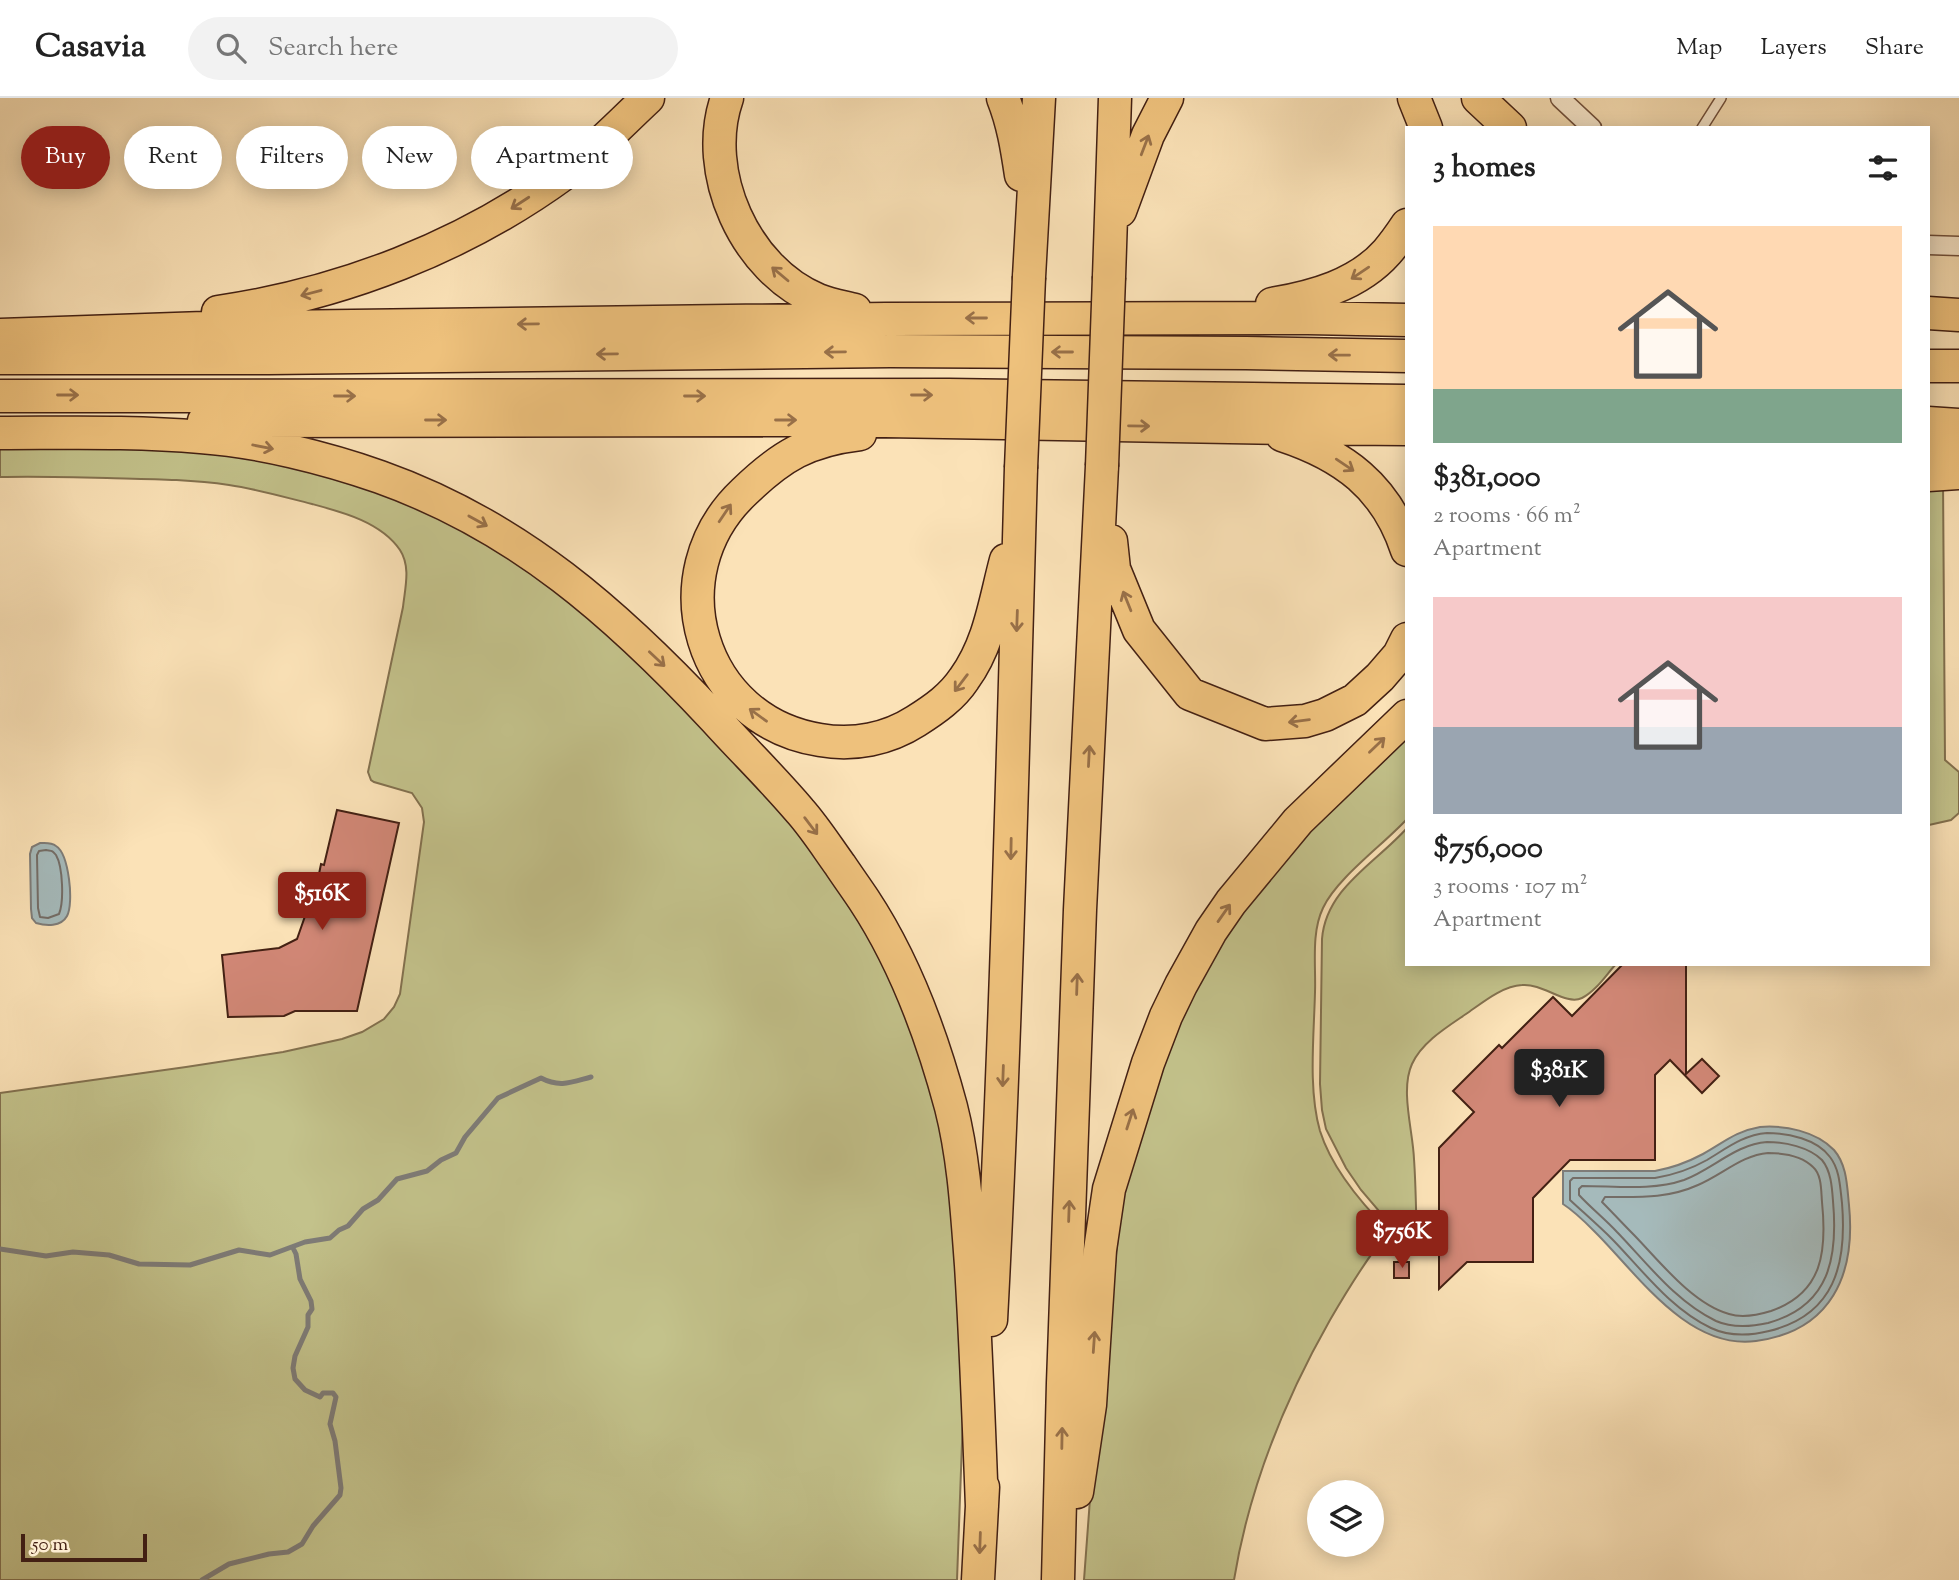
<!DOCTYPE html>
<html lang="en">
<head>
<meta charset="utf-8">
<style>
	:root { --surface:#fff; --page:#f2f2f2; --text:#222; --muted:#767676; --line:#e0e0e0; --accent:#8f2418 }
	body { margin:0; font-family:"Sorts Mill Goudy",serif; background:var(--page); color:var(--text); height:100vh; display:flex; flex-direction:column; font-size:26px; white-space:nowrap }
	* { box-sizing:border-box; margin:0 }
	p { font-size:23px; color:var(--muted) }
	.icon { flex:none; width:38px; height:38px; fill:none; stroke:currentColor; stroke-width:2; stroke-linecap:round; stroke-linejoin:round }
	.map { position:relative; flex:1; overflow:hidden }
	.details { position:absolute; left:1405px; top:28px; width:525px; height:840px; display:flex; flex-direction:column; background:var(--surface); border-radius:0px; box-shadow:0 4px 18px #0003 }
	.details>* { flex:none }
	.hud { position:absolute; left:21px; top:28px; width:665px; height:63px; display:flex; gap:14px }
	.buttons { position:absolute; left:1307px; top:1382px; display:grid; gap:14px }
	.buttons a { display:grid; place-items:center; width:77px; height:77px; border-radius:50%; background:var(--surface); box-shadow:0 4px 18px #0003; font-size:35px }
	.scale { position:absolute; left:21px; bottom:18px; width:126px; box-sizing:border-box; padding-left:7px; border:4px solid #432013; border-top:0; font-size:19px; line-height:24px; white-space:nowrap; color:#432013; -webkit-text-stroke:5px #fcecd0; paint-order:stroke }
	.price { position:absolute; translate:-50% -60px; padding:0 16px; border-radius:7px; background:var(--accent); color:#fff; font-size:23px; line-height:46px; filter:drop-shadow(0 2px 4px #0008) }
	.price::after { content:''; position:absolute; left:50%; top:42px; width:21px; height:16px; margin-left:-10px; background:inherit; clip-path:polygon(0 0,100% 0,50% 100%) }
	.price.on { background:#222; color:#fff }
	ul { padding:0; list-style:none }
	li { display:grid; align-content:center; gap:14px; height:371px; padding:0 28px }
	li span { display:grid; place-items:center; height:217px; border-radius:0px; color:#555 }
	li>.icon { margin-inline-start:auto }
	span .icon { width:126px; height:126px; fill:#fffc; stroke-width:1 }
	li b { font-size:30px }
	h2 { display:flex; justify-content:space-between; align-items:center; height:84px; padding:0 28px; font-size:30px }
	.tag { padding:0 24px; border-radius:32px; background:var(--surface); box-shadow:0 4px 18px #0003; font-size:24px; line-height:63px }
	.tag.on { background:var(--accent); color:#fff }
	header { display:flex; align-items:center; gap:42px; box-sizing:border-box; height:98px; padding:0 35px; background:var(--surface); border-bottom:2px solid var(--line) }
	header strong { font-size:33px }
	nav { display:flex; gap:38px; margin-inline-start:auto; font-size:24px }
	.search { width:490px; height:63px; background:var(--page); display:flex; align-items:center; gap:18px; box-sizing:border-box; padding:0 24px; border-radius:38px; color:var(--muted); font-size:26px }
	.map>svg:first-child { display:block }
	.green { fill:#c3c28b; stroke:#83714f; stroke-width:2 }
	.water { fill:#a5babb; stroke:#7e7c78; stroke-width:2 }
	.lines { fill:none; stroke-linecap:round; stroke-linejoin:round }
	.shore { stroke:#746d67; stroke-width:2 }
	.stream { stroke:#7e7c78; stroke-width:5 }
	.building { fill:#d18776; stroke:#432013; stroke-width:2 }
	.service-casing { stroke:#71503c; stroke-width:12 }
	.minor-casing { stroke:#71503c; stroke-width:21 }
	.motorway-casing { stroke:#432013; stroke-width:35 }
	.service { stroke:#fcecd0; stroke-width:9 }
	.minor { stroke:#fcecd0; stroke-width:18 }
	.motorway { stroke:#eec17c; stroke-width:32 }
	.motorway-bridge-casing { stroke:#432013; stroke-width:35; stroke-linecap:butt }
	.motorway-bridge { stroke:#eec17c; stroke-width:32 }
	.oneway { stroke:#987048 }
</style>
</head>
<body>
<header>
<strong>Casavia</strong>
<div class="search"><svg class="icon" aria-label="search" viewBox="0 0 24 24"><circle cx="10" cy="10" r="6"/><path d="M15 15l6 6"/></svg>Search here</div>
<nav><a>Map</a><a>Layers</a><a>Share</a></nav>
</header>
<div class="map">
<svg width="1959" height="1482" viewBox="0 0 1959 1482">
	<rect width="100%" height="100%" fill="#fbe2b7"/>
	<filter id="stains"><feTurbulence type="fractalNoise" baseFrequency=".00286" numOctaves="4"/><feColorMatrix values="0 0 0 0 .2 0 0 0 0 .09 0 0 0 0 .02 0 0 0 .5 -.17"/></filter>
	<radialGradient id="worn" r=".72"><stop offset=".6" stop-color="#630" stop-opacity="0"/><stop offset="1" stop-color="#630" stop-opacity=".3"/></radialGradient>
	<path class="green" d="M0,348L234,352L414,403L551,481L780,703L894,877L949,1045L965,1263L957,1482H0V995L186,969L283,954L342,941L362,934L384,921L394,909L400,896L424,724L422,710L412,695L374,684L371,682L368,674L403,509C405,490 411,469 400,452C381,424 342,414 312,406C284,399 257,391 229,387C188,381 147,381 107,380C71,379 35,378 0,379Z
		M1943,383L1945,662L1959,674V715L1951,722L1929,727L1928,384Z
		M1407,632V721C1383,747 1337,780 1323,810C1311,835 1316,867 1315,894C1314,938 1308,991 1320,1033C1332,1071 1361,1105 1389,1133C1366,1161 1348,1191 1330,1222C1284,1303 1249,1390 1234,1482H1084L1092,1374L1121,1112L1126,1085L1156,975L1209,860L1272,770Z
		M1407,730V866H1616C1606,877 1596,893 1582,900C1566,908 1543,885 1522,887C1502,888 1482,905 1466,916C1447,929 1422,944 1412,966C1400,992 1413,1033 1414,1061C1416,1089 1416,1118 1417,1146L1390,1126L1361,1092L1346,1070L1326,1031L1322,1012L1320,986L1322,841C1326,790 1376,765 1407,730Z"/>
	<path class="water" d="M40,745C46,745 51,744 56,748C69,756 74,805 67,818C61,829 46,828 36,825L32,820L31,811L30,756L32,749Z
		M1760,1029C1784,1027 1816,1033 1834,1052C1847,1067 1847,1088 1849,1107C1856,1177 1831,1233 1756,1243C1690,1252 1640,1180 1599,1138C1588,1127 1577,1115 1563,1106V1073H1655C1672,1070 1688,1064 1703,1056C1723,1045 1736,1033 1760,1029Z"/>
	<g class="lines">
		<path class="shore" d="M46,752C52,753 52,752 56,757C63,769 64,804 59,816L48,820L40,819L38,810L37,757L39,753Z
			M1767,1035C1788,1035 1817,1041 1830,1059C1840,1072 1840,1089 1842,1105C1847,1166 1835,1217 1769,1233C1749,1238 1730,1239 1711,1230C1671,1211 1643,1173 1613,1142C1599,1128 1584,1115 1570,1102V1083L1573,1080H1655C1673,1077 1691,1071 1707,1062C1727,1050 1743,1037 1767,1035Z
			M1767,1044C1785,1044 1809,1049 1822,1062C1831,1073 1832,1089 1833,1103C1838,1159 1830,1208 1768,1225C1750,1229 1732,1230 1716,1223C1676,1204 1647,1165 1617,1134C1605,1121 1591,1110 1579,1097V1091L1582,1088C1616,1088 1652,1093 1684,1082C1713,1071 1736,1046 1767,1044Z
			M1768,1055C1783,1055 1802,1058 1813,1069C1822,1077 1821,1093 1822,1104C1827,1153 1823,1195 1771,1213C1758,1217 1742,1220 1729,1216C1693,1206 1660,1164 1635,1138C1624,1127 1613,1115 1602,1104L1605,1099C1638,1099 1667,1101 1698,1087C1722,1077 1742,1057 1768,1055Z"/>
		<path class="stream" d="M0,1151L46,1158L73,1154L109,1157L139,1166L190,1167L239,1152L270,1157L305,1144L330,1140L339,1132L348,1128L363,1111L378,1102L397,1081L427,1073L441,1062L456,1055L465,1039L498,1000L541,980C560,990 572,984 591,979
			M202,1482L229,1466L269,1456L288,1454L302,1446L313,1428L340,1397L341,1390L335,1343L330,1326L336,1299L333,1295H323L320,1299L305,1292L295,1281L293,1270L295,1258L308,1229V1217L312,1211L311,1203L300,1181L296,1156L293,1150"/>
	</g>
	<path class="building" d="M337,712L399,725L357,913H295L284,918L228,919L222,857L279,850L297,841L318,781L321,766L324,767Z
		M1623,866H1686V976L1702,961L1719,978L1702,995L1670,962L1655,977V1062H1570L1533,1100V1164H1467L1439,1191V1050L1474,1014L1453,993L1499,947L1502,950L1553,899L1572,918Z
		M1394,1164H1409V1180H1394Z"/>
	<g class="lines">
		<g class="service-casing">
			<path id="service" d="M1702,30L1721,0"/>
		</g>
		<g class="minor-casing">
			<path id="minor" d="M1560,0L1592,30
				M1928,147L1959,148"/>
		</g>
		<g class="motorway-casing">
			<path id="motorway" d="M727,0C701,74 745,172 818,202C830,207 843,209 855,212
				M1003,0C1013,25 1017,50 1021,77
				M1414,0L1426,30
				M1478,0L1510,30
				M1120,113L1148,37L1167,0
				M1029,179L1039,0
				M1109,179L1115,0
				M1272,206C1313,199 1358,187 1387,154C1394,146 1401,136 1407,127
				M218,214C342,196 464,149 565,75C595,53 621,25 648,0
				M1928,215L1959,217
				M0,237L204,230L886,221L1308,220L1407,222
				M0,260H269L890,253L1246,255L1407,258
				M1928,268H1959
				M0,298L949,297L1407,303
				M204,323L826,322L1283,330L1407,331
				M1928,325L1959,327
				M0,335C67,335 134,333 201,339C258,343 326,360 380,379C518,428 617,516 715,621C743,652 773,681 800,713C815,730 827,749 840,767C848,779 856,790 864,802C905,864 932,938 951,1009C964,1060 967,1114 971,1167C976,1247 979,1328 982,1409
				M860,336C808,342 781,358 744,394C656,477 700,623 820,642C854,648 888,641 916,623C935,611 952,599 964,581C990,545 995,503 1006,462
				M1282,337C1343,357 1386,388 1407,452
				M1928,350L1959,352
				M1928,377L1959,375
				M1111,443L1114,471L1139,532L1190,596L1265,626L1305,623L1325,617L1355,602L1380,579L1399,557L1407,541
				M991,1222C1006,938 1013,654 1021,370
				M1077,1394L1090,1307L1100,1152L1109,1091L1148,965L1166,918L1181,887L1211,833L1231,804L1298,723L1407,618
				M978,1482L983,1389
				M1058,1482L1063,1285L1080,812L1102,368"/>
		</g>
		<use href="#service" class="service"/>
		<use href="#minor" class="minor"/>
		<use href="#motorway" class="motorway"/>
		<g class="motorway-bridge-casing">
			<path id="motorway-bridge" d="M1102,368L1109,179
				M1021,370L1029,179"/>
		</g>
		<use href="#motorway-bridge" class="motorway-bridge"/>
	</g>
	<defs><path id="oneway-shaft" d="M-6 0H5M1.5-3L5.5 0L1.5 3" fill="none" stroke-width="1.6" stroke-linecap="round" stroke-linejoin="round" transform="scale(1.75)"/></defs>
	<g class="oneway">
		<use href="#oneway-shaft" transform="translate(1145 47) rotate(-69)"/>
		<use href="#oneway-shaft" transform="translate(520 105) rotate(147)"/>
		<use href="#oneway-shaft" transform="translate(1360 175) rotate(146)"/>
		<use href="#oneway-shaft" transform="translate(780 176) rotate(-140)"/>
		<use href="#oneway-shaft" transform="translate(311 195) rotate(165)"/>
		<use href="#oneway-shaft" transform="translate(976 220) rotate(180)"/>
		<use href="#oneway-shaft" transform="translate(528 226) rotate(179)"/>
		<use href="#oneway-shaft" transform="translate(835 254) rotate(179)"/>
		<use href="#oneway-shaft" transform="translate(1062 254) rotate(-180)"/>
		<use href="#oneway-shaft" transform="translate(607 256) rotate(179)"/>
		<use href="#oneway-shaft" transform="translate(1339 257) rotate(-179)"/>
		<use href="#oneway-shaft" transform="translate(68 297)"/>
		<use href="#oneway-shaft" transform="translate(922 297)"/>
		<use href="#oneway-shaft" transform="translate(345 298)"/>
		<use href="#oneway-shaft" transform="translate(695 298)"/>
		<use href="#oneway-shaft" transform="translate(436 322)"/>
		<use href="#oneway-shaft" transform="translate(786 322)"/>
		<use href="#oneway-shaft" transform="translate(1139 328) rotate(1)"/>
		<use href="#oneway-shaft" transform="translate(263 349) rotate(11)"/>
		<use href="#oneway-shaft" transform="translate(1345 367) rotate(34)"/>
		<use href="#oneway-shaft" transform="translate(725 415) rotate(-56)"/>
		<use href="#oneway-shaft" transform="translate(478 423) rotate(29)"/>
		<use href="#oneway-shaft" transform="translate(1127 503) rotate(-112)"/>
		<use href="#oneway-shaft" transform="translate(1017 523) rotate(92)"/>
		<use href="#oneway-shaft" transform="translate(657 561) rotate(43)"/>
		<use href="#oneway-shaft" transform="translate(961 585) rotate(127)"/>
		<use href="#oneway-shaft" transform="translate(758 617) rotate(-144)"/>
		<use href="#oneway-shaft" transform="translate(1299 623) rotate(173)"/>
		<use href="#oneway-shaft" transform="translate(1377 647) rotate(-44)"/>
		<use href="#oneway-shaft" transform="translate(1089 658) rotate(-87)"/>
		<use href="#oneway-shaft" transform="translate(811 728) rotate(53)"/>
		<use href="#oneway-shaft" transform="translate(1011 751) rotate(91)"/>
		<use href="#oneway-shaft" transform="translate(1224 815) rotate(-55)"/>
		<use href="#oneway-shaft" transform="translate(1077 886) rotate(-88)"/>
		<use href="#oneway-shaft" transform="translate(1003 978) rotate(92)"/>
		<use href="#oneway-shaft" transform="translate(1130 1021) rotate(-72)"/>
		<use href="#oneway-shaft" transform="translate(1069 1113) rotate(-88)"/>
		<use href="#oneway-shaft" transform="translate(1094 1244) rotate(-86)"/>
		<use href="#oneway-shaft" transform="translate(1062 1340) rotate(-89)"/>
		<use href="#oneway-shaft" transform="translate(980 1445) rotate(92)"/>
	</g>
	<rect width="100%" height="100%" filter="url(#stains)"/>
	<rect width="100%" height="100%" fill="url(#worn)"/>
</svg>
<div class="buttons">
<a><svg class="icon" aria-label="layers" viewBox="0 0 24 24"><path d="M12 4l9 5-9 5-9-5zM3 14l9 5 9-5"/></svg></a>
</div>
<div class="scale">50 m</div>
<b class="price" style="left:322px;top:834px">$516K</b>
<b class="price on" style="left:1559px;top:1011px">$381K</b>
<b class="price" style="left:1402px;top:1172px">$756K</b>
<div class="hud">
<a class="tag on">Buy</a>
<a class="tag">Rent</a>
<a class="tag">Filters</a>
<a class="tag">New</a>
<a class="tag">Apartment</a>
</div>
<section class="details">
<h2>3 homes<svg class="icon" aria-label="filters" viewBox="0 0 24 24"><path d="M4 7h16M4 17h16"/><circle cx="9" cy="7" r="2"/><circle cx="15" cy="17" r="2"/></svg></h2>
<ul>
<li><span style="background:linear-gradient(#ffd9b3 75%,#7fa58c 0)"><svg class="icon" aria-label="home" viewBox="0 0 24 24"><path d="M3 11l9-7 9 7M6 9v11h12V9"/></svg></span><div><b>$381,000</b><p>2 rooms · 66 m²</p><p>Apartment</p></div></li>
<li><span style="background:linear-gradient(#f6c9c9 60%,#9aa5b1 0)"><svg class="icon" aria-label="home" viewBox="0 0 24 24"><path d="M3 11l9-7 9 7M6 9v11h12V9"/></svg></span><div><b>$756,000</b><p>3 rooms · 107 m²</p><p>Apartment</p></div></li>
</ul>
</section>
</div>
</body>
</html>
